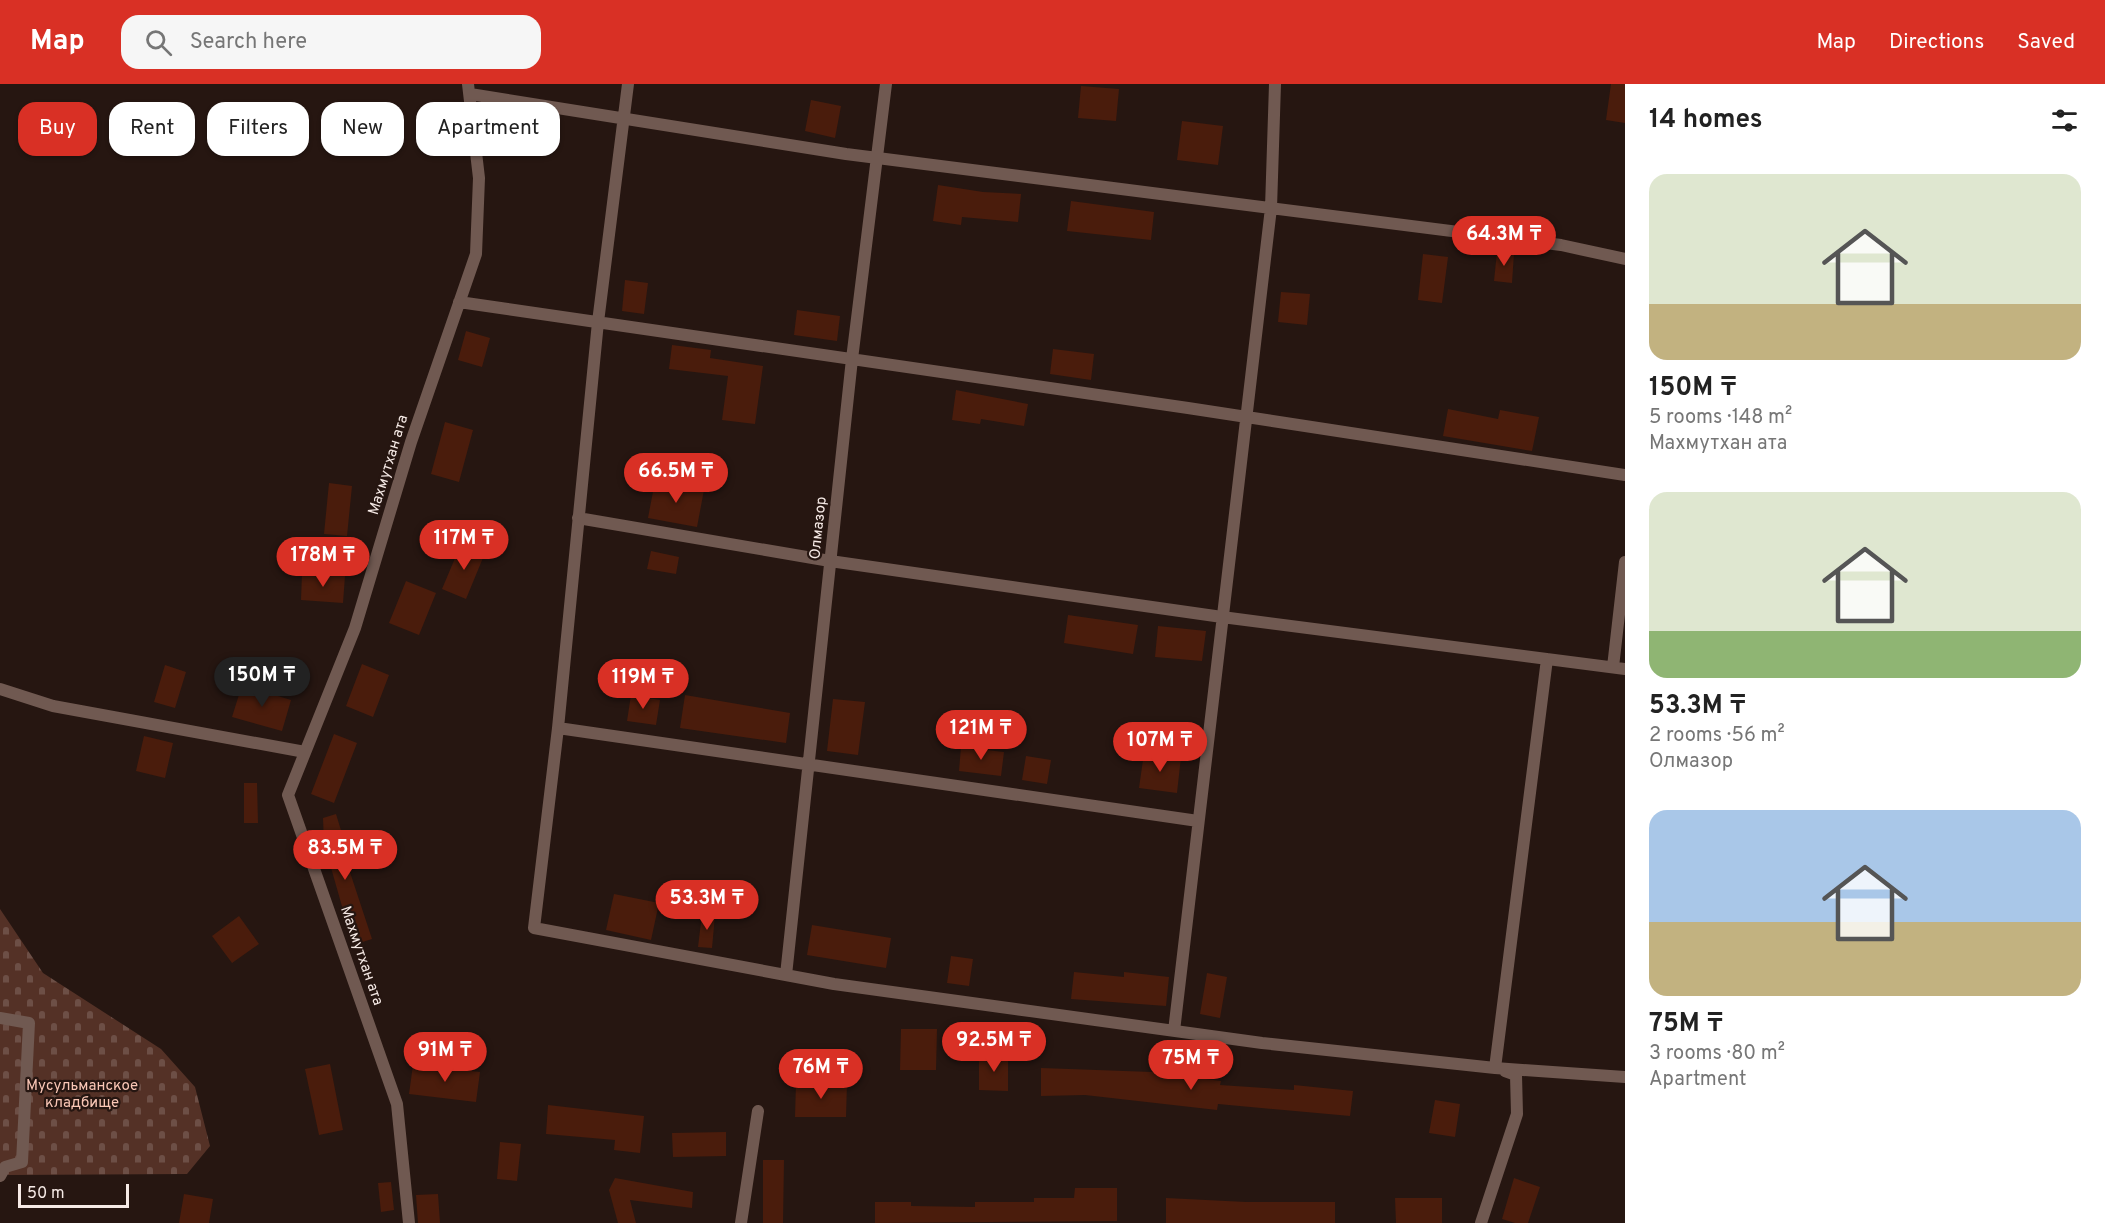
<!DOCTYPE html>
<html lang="en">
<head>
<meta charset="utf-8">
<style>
	:root { --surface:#fff; --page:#f6f6f6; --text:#222; --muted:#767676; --accent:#d93025 }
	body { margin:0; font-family:Overpass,sans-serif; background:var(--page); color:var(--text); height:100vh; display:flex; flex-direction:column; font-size:22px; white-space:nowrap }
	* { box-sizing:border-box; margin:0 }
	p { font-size:20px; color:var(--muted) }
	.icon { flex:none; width:33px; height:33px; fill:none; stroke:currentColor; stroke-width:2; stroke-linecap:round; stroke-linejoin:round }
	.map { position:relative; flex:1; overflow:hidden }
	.sheet { display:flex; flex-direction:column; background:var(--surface); width:480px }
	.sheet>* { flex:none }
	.hud { position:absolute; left:18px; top:18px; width:570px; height:54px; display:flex; gap:12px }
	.scale { position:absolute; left:18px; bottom:15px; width:111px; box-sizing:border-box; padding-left:6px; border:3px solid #f6eae6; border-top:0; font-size:16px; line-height:21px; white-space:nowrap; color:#f6eae6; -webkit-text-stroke:4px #261611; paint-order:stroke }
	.price { position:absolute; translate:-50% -51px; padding:0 14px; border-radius:21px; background:var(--accent); color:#fff; font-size:20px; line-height:39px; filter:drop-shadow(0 2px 3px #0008) }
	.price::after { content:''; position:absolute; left:50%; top:36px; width:18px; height:14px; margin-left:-9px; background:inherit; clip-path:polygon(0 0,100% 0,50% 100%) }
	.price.selected { background:#222; color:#fff }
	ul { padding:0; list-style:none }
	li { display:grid; align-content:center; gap:12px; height:318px; padding:0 24px }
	li span { display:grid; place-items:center; height:186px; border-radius:18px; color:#555 }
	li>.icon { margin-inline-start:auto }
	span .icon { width:108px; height:108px; fill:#fffc; stroke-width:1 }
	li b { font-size:26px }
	h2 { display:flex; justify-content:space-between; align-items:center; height:72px; padding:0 24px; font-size:26px }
	.tag { padding:0 21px; border-radius:18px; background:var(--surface); box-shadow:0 2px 4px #0004; font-size:21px; line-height:54px }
	.tag.selected { background:var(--accent); color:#fff }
	header { display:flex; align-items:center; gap:36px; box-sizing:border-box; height:84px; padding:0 30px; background:var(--accent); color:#fff }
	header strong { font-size:28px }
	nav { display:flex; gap:33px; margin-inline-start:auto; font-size:21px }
	.search { width:420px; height:54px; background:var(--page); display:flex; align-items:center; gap:15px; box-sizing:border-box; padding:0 21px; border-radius:18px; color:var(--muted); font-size:22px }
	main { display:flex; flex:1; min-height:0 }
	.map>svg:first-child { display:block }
	.cemetery { fill:url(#cemetery-stones) }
	.building { fill:#4a1c0c }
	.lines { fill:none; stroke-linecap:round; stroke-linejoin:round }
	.street { stroke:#705951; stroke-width:12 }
	.labels { text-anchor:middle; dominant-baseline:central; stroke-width:4.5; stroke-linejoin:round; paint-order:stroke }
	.street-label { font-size:15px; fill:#f6eae6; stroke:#261611 }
	.park-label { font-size:15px; fill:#fac7b6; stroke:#261611 }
</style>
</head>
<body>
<header>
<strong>Map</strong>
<div class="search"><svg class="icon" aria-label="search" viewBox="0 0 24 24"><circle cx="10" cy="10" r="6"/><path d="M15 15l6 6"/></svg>Search here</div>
<nav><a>Map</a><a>Directions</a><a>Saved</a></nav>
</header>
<main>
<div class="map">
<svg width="1625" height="1139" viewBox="0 0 1625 1139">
	<defs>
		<pattern id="cemetery-stones" width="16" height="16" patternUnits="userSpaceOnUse" patternTransform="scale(1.5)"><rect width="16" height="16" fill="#543126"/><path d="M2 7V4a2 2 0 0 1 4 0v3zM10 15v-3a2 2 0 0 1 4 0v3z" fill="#6d4f46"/></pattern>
	</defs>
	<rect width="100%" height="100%" fill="#261611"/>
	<path class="cemetery" d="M0,825L43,889L161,965L195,1003L210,1062L187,1090L9,1091L0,1088Z"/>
	<path class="building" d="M1611,0H1625V39L1606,36Z
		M1081,2L1119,5L1116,37L1078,34Z
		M811,16L841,22L835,54L805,47Z
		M1182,37L1223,42L1218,81L1177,76Z
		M938,101L983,108L1021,110L1018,138L962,133L961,141L933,137Z
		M1071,117L1154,128L1151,156L1067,147Z
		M1497,168L1514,169L1512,199L1494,197Z
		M1423,170L1448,173L1442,219L1418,216Z
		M625,196L648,199L644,230L622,227Z
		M1281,208L1310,210L1307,241L1278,238Z
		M797,226L840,232L837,257L794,251Z
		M466,247L490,254L482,283L458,276Z
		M672,261L711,266L710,274L763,282L755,340L722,336L728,292L669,285Z
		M1053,265L1094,270L1091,296L1050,290Z
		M956,306L1028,320L1024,342L981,335L980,340L952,336Z
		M1448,325L1498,335L1500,326L1539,333L1532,367L1443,352Z
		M445,338L473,346L459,398L431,390Z
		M655,397L704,406L697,443L648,434Z
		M329,399L352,402L347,452L324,450Z
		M461,460L485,469L466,515L442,505Z
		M651,467L679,473L676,490L647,485Z
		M302,490L345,492L343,519L301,516Z
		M406,497L436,509L419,551L389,539Z
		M1068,531L1138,541L1133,570L1064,559Z
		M1158,542L1206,547L1202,577L1155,573Z
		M362,580L389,591L373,633L346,622Z
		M165,581L186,588L175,624L154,618Z
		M242,601L291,616L282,647L232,633Z
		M631,611L660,616L656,641L627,637Z
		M685,611L790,629L786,659L680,644Z
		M833,615L865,618L858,671L827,667Z
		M334,650L357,659L334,719L311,710Z
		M144,652L173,659L165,694L136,687Z
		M961,663L1004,668L1001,692L959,687Z
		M1144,669L1181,673L1177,709L1139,704Z
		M1026,672L1051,676L1047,700L1022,696Z
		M244,699H257L258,739H244Z
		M336,730L347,766L343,767L372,855L353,861L324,759L323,734Z
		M614,810L659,819L651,856L606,846Z
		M702,830L715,831L712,864L698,863Z
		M239,832L259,860L232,879L212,852Z
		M812,841L891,854L886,884L807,871Z
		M951,872L973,875L969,902L947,899Z
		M1074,888L1124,893V888L1169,893L1166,922L1071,915Z
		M1207,889L1227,893L1220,934L1200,930Z
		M901,945H937L936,986H900Z
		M979,971H1008V1007L979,1006Z
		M330,980L343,1046L319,1051L305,985Z
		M413,981L480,988L476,1018L409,1010Z
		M1041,984L1152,988L1221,997L1220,1001L1294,1006V1001L1353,1007L1350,1032L1218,1020L1217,1026L1085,1011L1041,1012Z
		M796,999H847L846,1033H795Z
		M1435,1016L1460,1020L1455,1053L1429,1049Z
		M548,1021L644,1032L640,1069L614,1066L615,1056L546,1050Z
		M726,1048V1072L673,1073L672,1049Z
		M500,1058L521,1060L517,1097L497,1095Z
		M763,1076H784L783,1139H763Z
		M615,1094L693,1108L692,1124L630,1116L636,1139H618L609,1106Z
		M1514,1094L1540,1103L1528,1139H1515L1502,1135Z
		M391,1098L394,1126L381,1128L378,1099Z
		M1075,1104H1117V1137L875,1139V1118H911V1122L975,1123V1118H1034V1114H1074Z
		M184,1110L213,1115L209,1139H179Z
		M438,1110L440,1139H418L416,1111Z
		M1166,1114L1246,1118H1335V1139H1166Z
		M1395,1114H1442V1139H1396Z"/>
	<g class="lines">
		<path class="street" d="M628,0L598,238L558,644L534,844L834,900L1262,959L1495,984L1625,993
			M470,10L846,70L1561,161L1625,175
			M459,218L1188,324L1625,391
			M578,434L830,477L1222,533L1625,585
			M1613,583L1625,478
			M0,605L53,622L305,668
			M558,644L1198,737
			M786,891L852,275L886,0
			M0,934L29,939L22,1078L5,1083L0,1092
			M1174,947L1271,124L1275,0
			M1495,984L1547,575
			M409,1139L397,1020L288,711L355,544L411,358L476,170L479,94L468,0
			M741,1139L758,1027
			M1481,1139L1517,1030L1516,991L1505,987"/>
	</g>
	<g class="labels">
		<g class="street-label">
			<text transform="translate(389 381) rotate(-73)">Махмутхан ата</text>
			<text transform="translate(819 444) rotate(-84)">Олмазор</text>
			<text transform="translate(361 872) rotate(71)">Махмутхан ата</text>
		</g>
		<g class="park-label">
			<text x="82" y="1002">Мусульманское<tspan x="82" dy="17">кладбище</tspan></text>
		</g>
	</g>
</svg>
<div class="scale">50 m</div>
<b class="price" style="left:1504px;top:183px">64.3M ₸</b>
<b class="price" style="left:676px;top:420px">66.5M ₸</b>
<b class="price" style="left:464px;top:487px">117M ₸</b>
<b class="price" style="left:323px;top:504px">178M ₸</b>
<b class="price selected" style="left:262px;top:624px">150M ₸</b>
<b class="price" style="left:643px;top:626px">119M ₸</b>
<b class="price" style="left:981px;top:677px">121M ₸</b>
<b class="price" style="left:1160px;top:689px">107M ₸</b>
<b class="price" style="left:345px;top:797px">83.5M ₸</b>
<b class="price" style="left:707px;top:847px">53.3M ₸</b>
<b class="price" style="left:994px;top:989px">92.5M ₸</b>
<b class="price" style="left:445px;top:999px">91M ₸</b>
<b class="price" style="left:1191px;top:1007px">75M ₸</b>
<b class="price" style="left:821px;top:1016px">76M ₸</b>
<div class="hud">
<a class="tag selected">Buy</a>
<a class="tag">Rent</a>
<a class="tag">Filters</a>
<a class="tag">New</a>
<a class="tag">Apartment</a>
</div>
</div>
<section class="sheet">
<h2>14 homes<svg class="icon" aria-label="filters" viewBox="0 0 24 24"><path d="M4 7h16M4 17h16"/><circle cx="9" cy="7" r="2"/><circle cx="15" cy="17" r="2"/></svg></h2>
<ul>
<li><span style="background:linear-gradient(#dfe7d0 70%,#c2b280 0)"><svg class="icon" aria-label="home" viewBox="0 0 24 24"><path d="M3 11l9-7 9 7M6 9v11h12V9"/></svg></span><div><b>150M ₸</b><p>5 rooms · 148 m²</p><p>Махмутхан ата</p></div></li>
<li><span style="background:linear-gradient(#dfe7d0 75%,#8fb573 0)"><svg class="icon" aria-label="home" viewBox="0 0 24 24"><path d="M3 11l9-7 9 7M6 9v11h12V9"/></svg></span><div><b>53.3M ₸</b><p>2 rooms · 56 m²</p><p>Олмазор</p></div></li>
<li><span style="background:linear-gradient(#a9c7e8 60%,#c2b280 0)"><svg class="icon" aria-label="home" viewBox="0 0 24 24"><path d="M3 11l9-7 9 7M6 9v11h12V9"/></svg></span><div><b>75M ₸</b><p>3 rooms · 80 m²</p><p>Apartment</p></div></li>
</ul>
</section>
</main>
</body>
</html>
